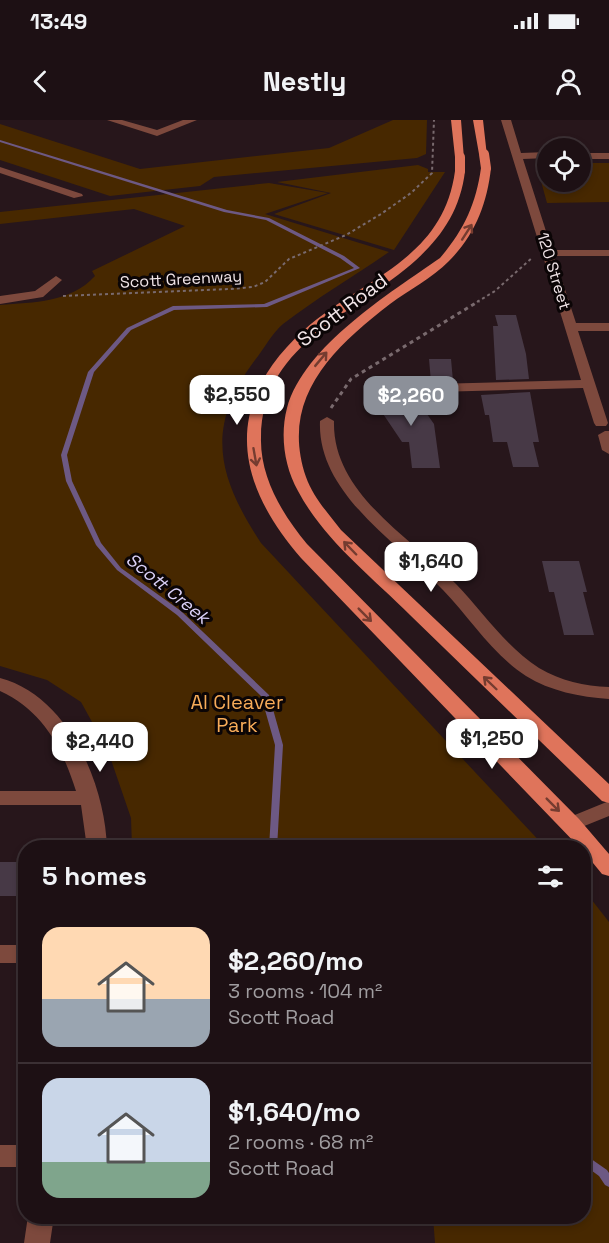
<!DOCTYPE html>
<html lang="en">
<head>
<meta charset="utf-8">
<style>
	:root { --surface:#1d1014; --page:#2a1e22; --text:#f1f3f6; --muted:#a09da0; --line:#3b3034; --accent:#8c9099 }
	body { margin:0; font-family:"Space Grotesk",sans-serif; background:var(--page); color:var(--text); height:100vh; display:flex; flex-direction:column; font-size:22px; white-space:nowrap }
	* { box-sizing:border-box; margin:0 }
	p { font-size:20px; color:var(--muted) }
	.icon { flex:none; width:33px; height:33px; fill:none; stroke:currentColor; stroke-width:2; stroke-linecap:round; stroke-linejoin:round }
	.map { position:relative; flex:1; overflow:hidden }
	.sheet { position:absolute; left:18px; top:720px; width:573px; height:384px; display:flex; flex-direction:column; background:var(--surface); border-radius:24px; box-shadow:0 3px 9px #0003,0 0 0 2px var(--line) }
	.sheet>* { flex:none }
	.tools { position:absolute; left:537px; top:18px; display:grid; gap:12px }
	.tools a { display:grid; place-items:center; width:54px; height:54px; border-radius:50%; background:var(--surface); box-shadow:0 3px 9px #0003,0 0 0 2px var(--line); font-size:30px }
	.price { position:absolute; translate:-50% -51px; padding:0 14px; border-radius:12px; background:#fff; color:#222; font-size:20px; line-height:39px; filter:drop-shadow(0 2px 3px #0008) }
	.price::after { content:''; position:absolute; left:50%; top:36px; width:18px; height:14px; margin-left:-9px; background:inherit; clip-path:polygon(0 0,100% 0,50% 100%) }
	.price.selected { background:var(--accent); color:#fff }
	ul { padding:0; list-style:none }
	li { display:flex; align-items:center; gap:18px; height:150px; padding:0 24px }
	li+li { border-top:2px solid var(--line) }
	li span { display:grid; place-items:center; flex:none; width:168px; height:120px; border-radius:18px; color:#555 }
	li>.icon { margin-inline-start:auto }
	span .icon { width:72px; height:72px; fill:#fffc; stroke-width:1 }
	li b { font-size:26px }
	h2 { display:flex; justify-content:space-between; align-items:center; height:72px; padding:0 24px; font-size:26px }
	.status { display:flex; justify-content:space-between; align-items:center; height:42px; padding:0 30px; background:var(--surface); direction:ltr }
	.status svg { height:16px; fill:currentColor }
	header { display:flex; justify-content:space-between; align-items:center; height:78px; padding:0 24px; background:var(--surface); font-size:27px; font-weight:700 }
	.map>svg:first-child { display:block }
	.green { fill:#472800 }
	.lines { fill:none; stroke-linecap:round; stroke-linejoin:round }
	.stream { fill:#6d5984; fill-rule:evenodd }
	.building { fill:#473946 }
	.path-far1 { stroke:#796a6e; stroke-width:2; stroke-dasharray:3 3; stroke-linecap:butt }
	.path { stroke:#796a6e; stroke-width:3; stroke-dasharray:4 4; stroke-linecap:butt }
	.minor { fill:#7d493d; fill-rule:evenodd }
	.major { fill:#df745b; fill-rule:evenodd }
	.major-bridge { stroke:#df745b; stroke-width:10 }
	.oneway { stroke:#753c30 }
	.labels { text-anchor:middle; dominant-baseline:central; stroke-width:6; stroke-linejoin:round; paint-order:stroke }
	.far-street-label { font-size:16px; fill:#f1e5e8; stroke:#0b0506 }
	.far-water-label { font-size:18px; font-style:italic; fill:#dbd1f7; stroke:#0b0506 }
	.street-label { font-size:20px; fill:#f1e5e8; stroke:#0b0506 }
	.park-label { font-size:20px; fill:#f8ac59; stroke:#0b0506 }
</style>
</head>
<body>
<div class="status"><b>13:49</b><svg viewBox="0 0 49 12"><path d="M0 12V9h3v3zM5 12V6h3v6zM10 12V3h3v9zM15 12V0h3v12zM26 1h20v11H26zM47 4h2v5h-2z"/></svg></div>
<header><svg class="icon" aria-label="back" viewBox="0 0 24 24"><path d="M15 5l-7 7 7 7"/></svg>Nestly<svg class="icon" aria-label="person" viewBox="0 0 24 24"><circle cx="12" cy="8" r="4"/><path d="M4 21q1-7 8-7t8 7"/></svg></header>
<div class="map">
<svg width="609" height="1123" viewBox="0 0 609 1123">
	<rect width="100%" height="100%" fill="#27161b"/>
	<path class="green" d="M393,0H427L426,34L417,38L214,57L200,66L110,76L0,40V4L140,49L329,28Z
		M536,43H547L548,62H580L581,43H609V82L547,83Z
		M418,45L428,49V52H445L394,130L274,94L331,73L277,62Z
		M269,63L328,73L265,94L389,132C354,156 317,178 283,204C272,213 264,229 255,240C204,308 218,357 261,423L545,727H132L131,698L108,631L81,582L47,560L0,546V185C34,182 70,183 95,156L92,151L185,106L134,89L0,104V92Z
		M584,770L609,802V1123H435L433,1097L584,1096Z"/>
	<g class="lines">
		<path class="stream" d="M0,20L227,90L269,98L344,136L360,148L267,187L174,190L131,210L94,252L67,335L72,361L101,423L121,448L181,491L269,575L283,625L277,728H269L275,625L261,576L177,495L117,450L96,425L66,361L61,335L88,252L127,208L173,186L264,184L354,148L340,138L266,100L224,92L0,22Z
			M584,1034L607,1050L609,1053V1067L605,1065L599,1056L584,1045Z"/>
	</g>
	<path class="building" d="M495,195H516L526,234L529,259L496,260L493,206H498Z
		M429,239H451L453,261L431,262Z
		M410,270L434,304L440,348H412L409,322H402L371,276Z
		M530,272L539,322H533L539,347H513L507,322H493L489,295H485L481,275Z
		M542,441H579L587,472H583L594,515H564L554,472H549Z
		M0,742H26V776H0Z"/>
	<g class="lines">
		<path class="path-far1" d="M63,176L230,169L253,167L265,162L289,139L346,115L381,94L411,73L432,53L434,0
			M477,182L495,171L532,138"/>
		<path class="path" d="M331,288L351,259L479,181"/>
		<path class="minor" d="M107,0H122L157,10L183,0H197L157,16Z
			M501,0H511L521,33L548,32V38L523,39L552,130H609V136H554L576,203H609V211H578L608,303L606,306H596L594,303L583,268L435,272L428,268L435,264L581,260Z
			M580,33H609V39H580Z
			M0,47L82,74L83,76L74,78L0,53Z
			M56,156L62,160L43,177L0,184V176L35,171Z
			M327,297L334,301C332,374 412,418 456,464C483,492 506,527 539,548C561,561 584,566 609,567V579C580,577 550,571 526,556C492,534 470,498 443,470C399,423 317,374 320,301Z
			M605,311H609V334L602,330L598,315Z
			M0,558C68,576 105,663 107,728H87L81,685H0V671H76C62,627 43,591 0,571Z
			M609,681V696L572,711L565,709L562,704L565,699Z
			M0,825H26V843H0Z
			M0,1025H26V1047H0Z
			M28,1096H54L50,1123H24Z"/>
		<path class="major" d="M451,0H461L464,39L455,37Z
			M473,0H483L487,36L479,34Z
			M486,45L491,48C487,84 475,115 449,141C432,158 409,170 390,184C333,228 279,278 306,357C313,377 328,393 341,410L609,664V683L602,681C538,619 474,557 410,495C371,456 324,420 298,371C284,346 280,315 287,288C304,226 390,173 440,138C464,110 476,84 481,48Z
			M460,48L465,51C450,183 262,183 261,318C260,357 282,394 307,424L579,699L609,734V756L602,754L584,732V728H580L301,438C234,361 223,283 304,210C362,158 443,141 455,51Z"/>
		<path class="major-bridge" d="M484,34L486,48
			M460,37V51"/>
	</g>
	<defs><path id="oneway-shaft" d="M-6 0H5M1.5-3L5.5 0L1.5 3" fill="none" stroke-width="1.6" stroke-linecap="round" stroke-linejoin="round" transform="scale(1.5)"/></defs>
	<g class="oneway">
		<use href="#oneway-shaft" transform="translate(467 112) rotate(-57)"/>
		<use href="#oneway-shaft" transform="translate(321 239) rotate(-50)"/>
		<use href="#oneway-shaft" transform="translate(255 337) rotate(80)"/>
		<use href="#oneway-shaft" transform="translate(350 428) rotate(-134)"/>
		<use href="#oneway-shaft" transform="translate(365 495) rotate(45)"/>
		<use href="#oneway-shaft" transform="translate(490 563) rotate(-136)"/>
		<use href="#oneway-shaft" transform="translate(553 685) rotate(45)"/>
	</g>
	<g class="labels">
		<g class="far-street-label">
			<text transform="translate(554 151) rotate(73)">120 Street</text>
			<text transform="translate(181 159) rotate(-3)">Scott Greenway</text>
		</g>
		<g class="far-water-label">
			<text transform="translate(168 468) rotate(39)">Scott Creek</text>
		</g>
		<g class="street-label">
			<text transform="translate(342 190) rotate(-37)">Scott Road</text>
		</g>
		<g class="park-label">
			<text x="237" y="582">Al Cleaver<tspan x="237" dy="23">Park</tspan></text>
		</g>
	</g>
</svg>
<div class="tools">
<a><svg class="icon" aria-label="locate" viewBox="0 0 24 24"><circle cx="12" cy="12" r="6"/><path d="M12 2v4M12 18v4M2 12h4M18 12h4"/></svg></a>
</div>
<b class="price" style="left:237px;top:306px">$2,550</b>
<b class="price selected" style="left:411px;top:307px">$2,260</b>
<b class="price" style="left:431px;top:473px">$1,640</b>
<b class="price" style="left:492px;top:650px">$1,250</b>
<b class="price" style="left:100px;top:653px">$2,440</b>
<section class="sheet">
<h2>5 homes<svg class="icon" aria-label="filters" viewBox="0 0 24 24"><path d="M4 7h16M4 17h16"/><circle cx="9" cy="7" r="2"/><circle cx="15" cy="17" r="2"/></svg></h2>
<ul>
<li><span style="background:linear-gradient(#ffd9b3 60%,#9aa5b1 0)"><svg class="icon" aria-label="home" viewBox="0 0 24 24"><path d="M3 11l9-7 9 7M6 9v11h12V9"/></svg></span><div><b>$2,260/mo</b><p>3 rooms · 104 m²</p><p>Scott Road</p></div></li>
<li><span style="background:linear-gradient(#c9d6e8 70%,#7fa58c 0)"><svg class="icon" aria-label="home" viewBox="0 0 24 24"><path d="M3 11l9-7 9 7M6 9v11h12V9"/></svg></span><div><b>$1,640/mo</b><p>2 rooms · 68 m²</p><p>Scott Road</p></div></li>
</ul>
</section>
</div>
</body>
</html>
